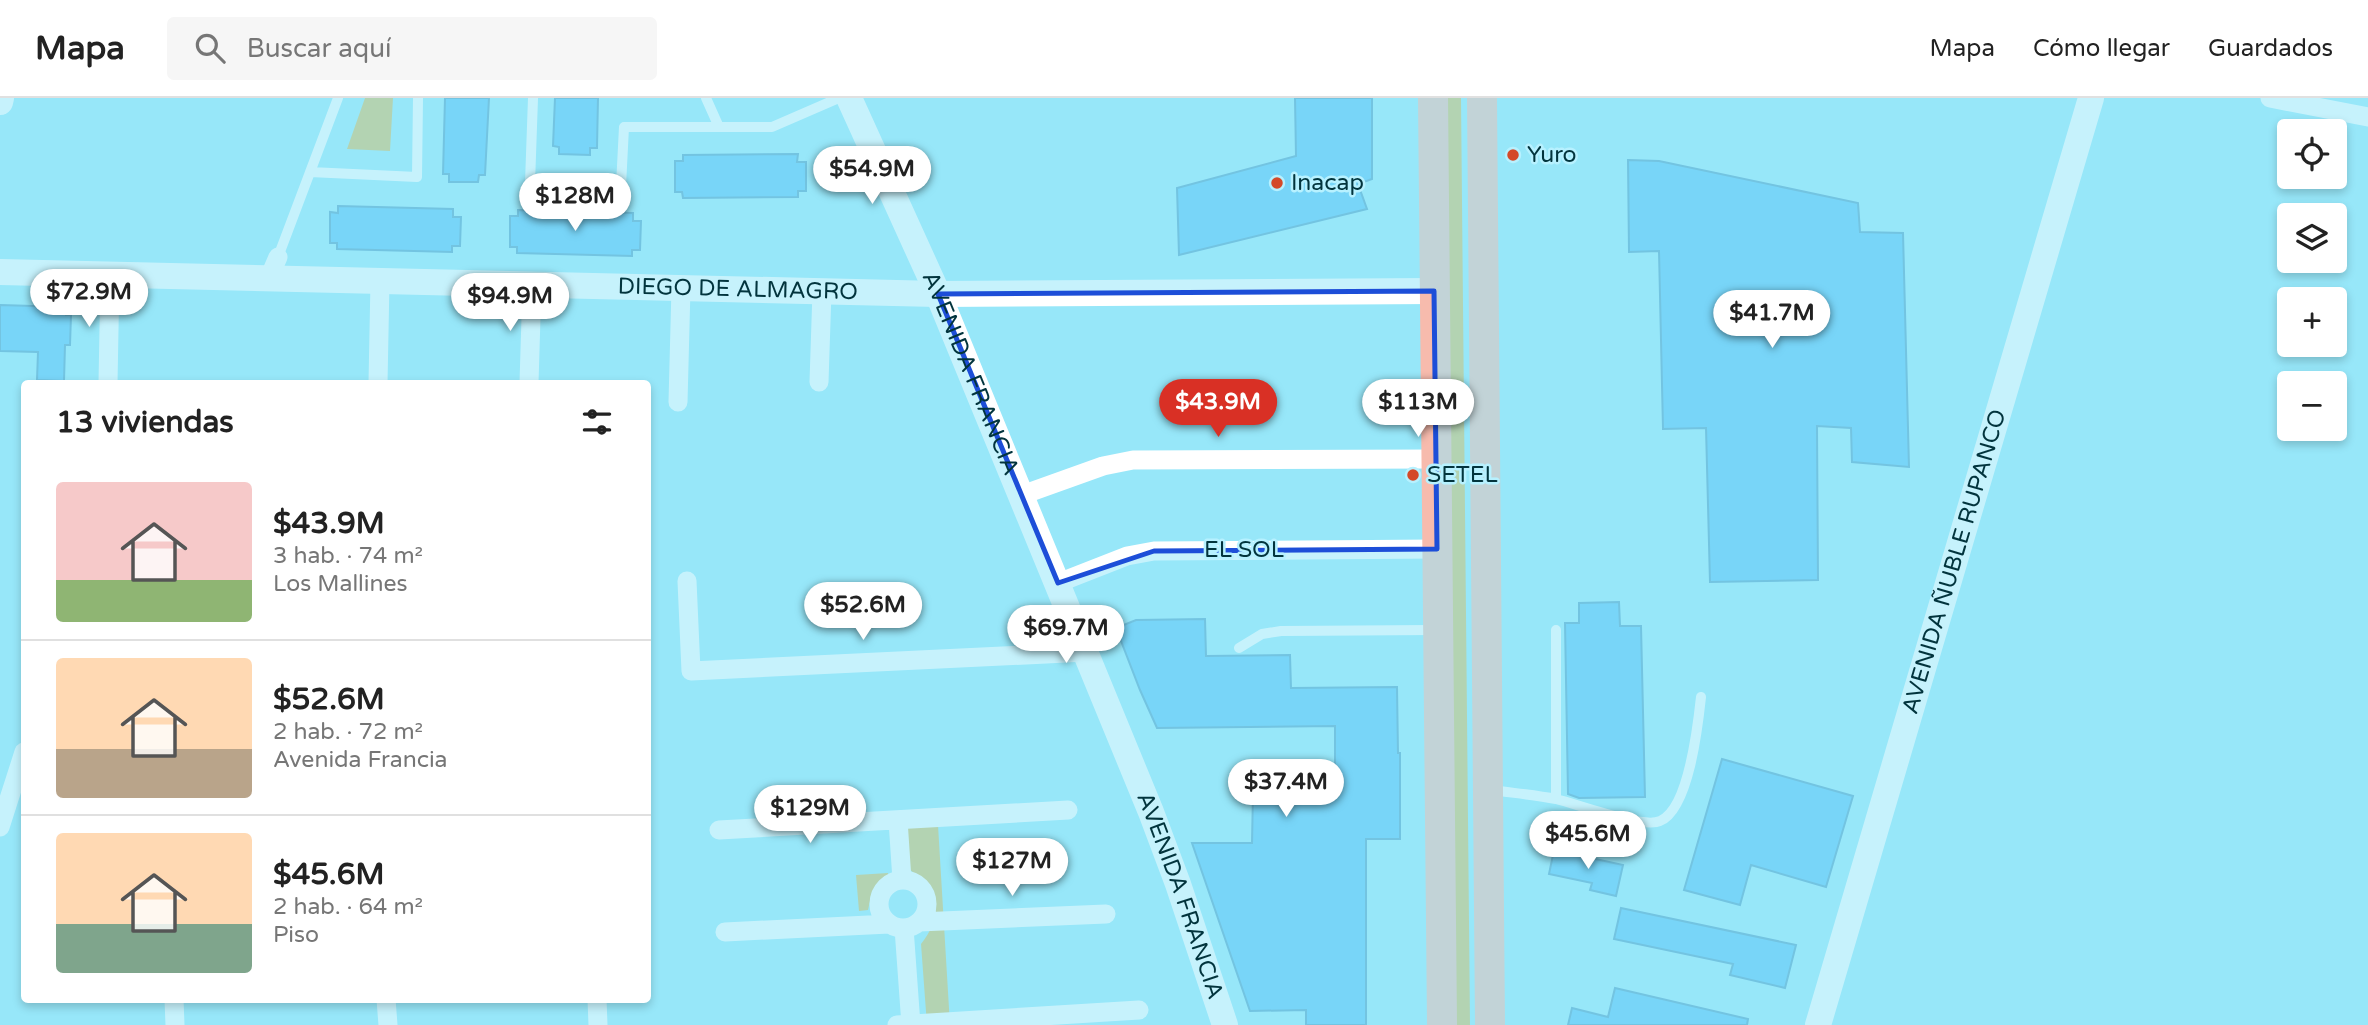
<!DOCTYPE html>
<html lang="es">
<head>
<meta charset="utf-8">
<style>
	:root { --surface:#fff; --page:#f6f6f6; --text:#222; --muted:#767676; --line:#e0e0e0; --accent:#d93025 }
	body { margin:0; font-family:"Varela Round",sans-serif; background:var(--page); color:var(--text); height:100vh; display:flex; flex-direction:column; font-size:26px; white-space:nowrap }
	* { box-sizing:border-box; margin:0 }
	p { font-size:23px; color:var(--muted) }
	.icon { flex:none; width:38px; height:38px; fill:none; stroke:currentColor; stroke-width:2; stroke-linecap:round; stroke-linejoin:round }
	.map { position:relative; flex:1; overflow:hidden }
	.sheet { position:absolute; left:21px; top:282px; width:630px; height:623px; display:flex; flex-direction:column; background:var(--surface); border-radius:7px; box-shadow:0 4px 10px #0003 }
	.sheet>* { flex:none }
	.tools { position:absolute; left:2277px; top:21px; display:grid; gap:14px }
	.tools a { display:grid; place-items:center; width:70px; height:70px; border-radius:7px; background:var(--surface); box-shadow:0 4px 10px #0003; font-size:35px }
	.price { position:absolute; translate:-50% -60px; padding:0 16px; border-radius:24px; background:#fff; color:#222; font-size:23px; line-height:46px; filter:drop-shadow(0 2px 4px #0008) }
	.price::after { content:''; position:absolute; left:50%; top:42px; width:21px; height:16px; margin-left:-10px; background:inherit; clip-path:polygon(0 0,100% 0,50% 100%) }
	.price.on { background:var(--accent); color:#fff }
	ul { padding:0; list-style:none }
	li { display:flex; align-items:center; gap:21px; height:175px; padding:0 35px }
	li+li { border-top:2px solid var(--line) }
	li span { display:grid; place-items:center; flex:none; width:196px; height:140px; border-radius:7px; color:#555 }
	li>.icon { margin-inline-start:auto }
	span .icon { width:84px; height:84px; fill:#fffc; stroke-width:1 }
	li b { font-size:30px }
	h2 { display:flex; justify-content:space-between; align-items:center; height:84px; padding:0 35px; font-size:30px }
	header { display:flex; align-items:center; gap:42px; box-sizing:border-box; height:98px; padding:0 35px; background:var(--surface); border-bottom:2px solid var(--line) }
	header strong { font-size:33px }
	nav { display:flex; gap:38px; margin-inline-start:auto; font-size:24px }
	.search { width:490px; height:63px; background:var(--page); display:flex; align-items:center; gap:18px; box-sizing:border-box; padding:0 24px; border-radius:7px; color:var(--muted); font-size:26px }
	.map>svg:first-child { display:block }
	.green { fill:#d5bb5c }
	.building { fill:#53bef5; stroke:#4799c4; stroke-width:2 }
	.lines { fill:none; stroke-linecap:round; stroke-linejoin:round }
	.lane { stroke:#fff; stroke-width:10 }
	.street { stroke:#fff; stroke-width:19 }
	.secondary { stroke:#fff; stroke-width:26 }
	.primary { stroke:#f7bbad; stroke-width:30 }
	.marked { fill:none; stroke:#1d4ed8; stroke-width:5; stroke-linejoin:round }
	.poi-dot { fill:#d44929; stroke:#b7f1ff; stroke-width:2.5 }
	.labels { text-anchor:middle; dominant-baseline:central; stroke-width:5; stroke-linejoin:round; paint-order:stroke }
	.poi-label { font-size:23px; fill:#02343d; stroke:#b7f1ff; text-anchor:start }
	.street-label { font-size:23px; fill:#02343d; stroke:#b7f1ff }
</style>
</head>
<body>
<header>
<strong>Mapa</strong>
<div class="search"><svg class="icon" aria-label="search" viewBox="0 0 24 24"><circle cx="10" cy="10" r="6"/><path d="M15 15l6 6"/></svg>Buscar aquí</div>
<nav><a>Mapa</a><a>Cómo llegar</a><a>Guardados</a></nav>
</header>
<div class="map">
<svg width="2368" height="927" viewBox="0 0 2368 927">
	<rect width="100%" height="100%" fill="#97e7f9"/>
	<path class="green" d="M365,0H393L390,53L347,51Z
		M1441,0H1461L1470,927H1451Z
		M938,727L950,927H927L921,846C936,827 936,816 933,792L908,770L905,729Z
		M888,775V779L872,794L868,812L859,813L856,777Z"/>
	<path class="building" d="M445,0H489L485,77H479L478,84H449V76H443Z
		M555,0H598L597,50H590V57L559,56V49L553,48Z
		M1295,0H1372V81L1358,86L1367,111L1179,157L1177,90L1296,58Z
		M798,56L797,64H806V93H798V99L683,100L682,94H675V63H683V57Z
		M1628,62L1659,63L1858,105L1860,134L1903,135L1909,369L1852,364L1851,330L1817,328L1818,482L1710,484L1706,330L1663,331L1659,153L1629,154Z
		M338,108L453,111V119H461L460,148H452V154L337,151V145H330V114L338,115Z
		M518,112L633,115V123H641L640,152H632V158L517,155V149H510V118H518Z
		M0,207L66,209V217H71L70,247H65L64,283L37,282L38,254L0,253Z
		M1619,504L1620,528H1641L1645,699L1579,700L1568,696L1565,525H1579V505Z
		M1205,521L1206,558L1290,557L1291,590L1397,589L1398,655H1400V741H1366V927H1306V912L1250,913L1192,745H1252L1253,694H1309V672H1335V628L1157,630L1140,592L1116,530L1136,522Z
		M1722,661L1853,698L1826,789L1751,767L1740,807L1684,792Z
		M1554,752L1623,767L1616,798L1590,792L1592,785L1549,776Z
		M1621,810L1796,847L1785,890L1730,877L1733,866L1614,841Z
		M1615,890L1748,921L1747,927H1568L1572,910L1608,919Z"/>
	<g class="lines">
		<path class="lane" d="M533,0L530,85L621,88L624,29H772L839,0
			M706,0L719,29
			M310,74L417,79L418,0
			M278,159L338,0
			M1239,550L1262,536L1281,533L1434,532
			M1492,692C1513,695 1535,697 1556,701C1577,706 1643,731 1660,723C1689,711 1698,627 1701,599
			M1556,701V532"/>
		<path class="street" d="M2270,0L2368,19
			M269,180L278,159
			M819,284L822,193
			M108,285L110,177
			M378,285L380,183
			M529,285L532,186
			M678,304L681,190
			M1022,397L1103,368L1133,362L1436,361
			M687,483L691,573L1086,554
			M1058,485L1127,458L1154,453L1437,451
			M898,722L902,782
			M0,729L24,654
			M719,732L1068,712
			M879 806a24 24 0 1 1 48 0a24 24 0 1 1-48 0Z
			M919,824L1106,816
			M904,830L911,927
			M725,834L889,826
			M174,901L175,927
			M386,901L388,927
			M597,901L598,927
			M897,927L1139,912"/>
		<g class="secondary">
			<path id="s1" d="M849,0L938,196L1151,714L1178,786L1225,927"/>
			<path d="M0,4L1,0"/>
			<path id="s2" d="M0,174L938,196L1434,193"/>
			<path id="s3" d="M1818,927L2091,0"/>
		</g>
		<path class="primary" d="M1433,0L1442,927
			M1482,0L1490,927"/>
	</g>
	<path d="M0 0H2368V927H0ZM1434,193L1437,451L1154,453L1058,485L938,196Z" fill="#97e7f9" fill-opacity=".55" fill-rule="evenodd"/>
	<path class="marked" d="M1434,193L1437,451L1154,453L1058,485L938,196Z"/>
	<g class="poi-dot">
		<circle cx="1513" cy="57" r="7"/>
		<circle cx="1277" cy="85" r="7"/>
		<circle cx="1413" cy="377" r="7"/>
	</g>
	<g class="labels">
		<g class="poi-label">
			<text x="1527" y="57">Yuro</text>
			<text x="1291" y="85">Inacap</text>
			<text x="1427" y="377">SETEL</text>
		</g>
		<g class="street-label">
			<text stroke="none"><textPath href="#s2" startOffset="738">DIEGO DE ALMAGRO</textPath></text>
			<text stroke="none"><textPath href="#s1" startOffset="301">AVENIDA FRANCIA</textPath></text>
			<text x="1244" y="452">EL SOL</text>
			<text stroke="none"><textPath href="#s3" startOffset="483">AVENIDA ÑUBLE RUPANCO</textPath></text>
			<text stroke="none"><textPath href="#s1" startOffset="864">AVENIDA FRANCIA</textPath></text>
		</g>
	</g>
</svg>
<div class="tools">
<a><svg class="icon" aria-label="locate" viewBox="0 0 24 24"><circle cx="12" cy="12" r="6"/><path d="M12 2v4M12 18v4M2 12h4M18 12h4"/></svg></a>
<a><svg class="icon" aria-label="layers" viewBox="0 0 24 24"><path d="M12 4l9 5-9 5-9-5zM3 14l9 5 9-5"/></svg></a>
<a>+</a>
<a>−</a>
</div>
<b class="price" style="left:872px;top:108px">$54.9M</b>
<b class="price" style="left:575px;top:135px">$128M</b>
<b class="price" style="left:89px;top:231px">$72.9M</b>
<b class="price" style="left:510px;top:235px">$94.9M</b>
<b class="price" style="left:1772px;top:252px">$41.7M</b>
<b class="price on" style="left:1218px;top:341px">$43.9M</b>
<b class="price" style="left:1418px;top:341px">$113M</b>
<b class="price" style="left:863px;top:544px">$52.6M</b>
<b class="price" style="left:1066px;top:567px">$69.7M</b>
<b class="price" style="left:1286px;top:721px">$37.4M</b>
<b class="price" style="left:810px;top:747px">$129M</b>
<b class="price" style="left:1588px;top:773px">$45.6M</b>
<b class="price" style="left:1012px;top:800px">$127M</b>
<section class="sheet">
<h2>13 viviendas<svg class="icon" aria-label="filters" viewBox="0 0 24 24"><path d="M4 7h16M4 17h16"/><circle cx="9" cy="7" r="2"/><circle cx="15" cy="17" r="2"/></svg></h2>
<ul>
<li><span style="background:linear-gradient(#f6c9c9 70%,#8fb573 0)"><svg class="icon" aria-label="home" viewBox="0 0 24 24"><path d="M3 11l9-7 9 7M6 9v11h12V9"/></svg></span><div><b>$43.9M</b><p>3 hab. · 74 m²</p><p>Los Mallines</p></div></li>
<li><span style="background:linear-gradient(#ffd9b3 65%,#b9a48a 0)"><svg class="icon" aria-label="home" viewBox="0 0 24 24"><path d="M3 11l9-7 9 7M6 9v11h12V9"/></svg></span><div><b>$52.6M</b><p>2 hab. · 72 m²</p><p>Avenida Francia</p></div></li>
<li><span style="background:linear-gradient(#ffd9b3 65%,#7fa58c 0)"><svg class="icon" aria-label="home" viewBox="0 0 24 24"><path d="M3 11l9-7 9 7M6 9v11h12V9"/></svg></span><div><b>$45.6M</b><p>2 hab. · 64 m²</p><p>Piso</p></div></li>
</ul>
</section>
</div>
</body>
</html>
